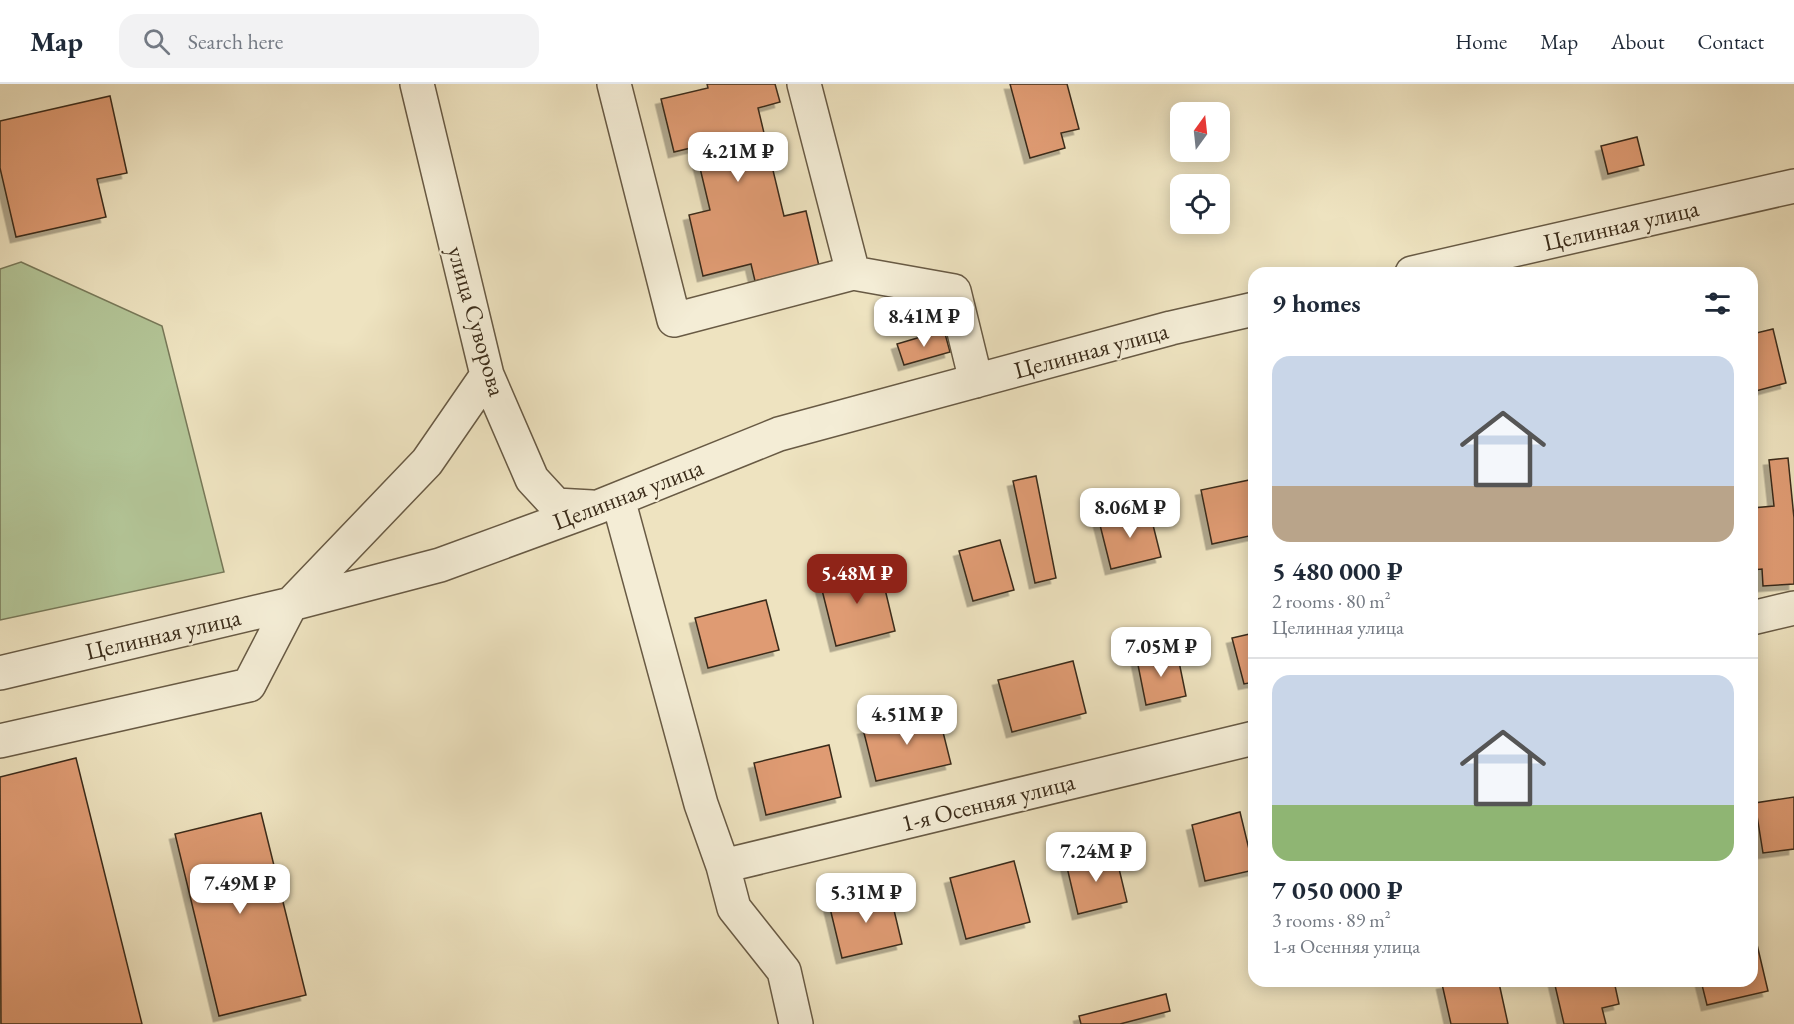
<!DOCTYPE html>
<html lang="en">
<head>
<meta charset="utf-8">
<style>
	:root { --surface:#fff; --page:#f2f2f3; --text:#1f2937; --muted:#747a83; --line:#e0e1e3; --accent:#8f2418 }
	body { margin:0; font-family:"EB Garamond",serif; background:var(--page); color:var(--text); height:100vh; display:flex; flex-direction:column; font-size:22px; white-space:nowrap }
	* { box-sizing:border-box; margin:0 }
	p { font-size:20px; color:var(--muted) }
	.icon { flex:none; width:33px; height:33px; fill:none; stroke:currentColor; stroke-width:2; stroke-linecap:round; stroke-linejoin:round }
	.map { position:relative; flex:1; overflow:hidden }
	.details { position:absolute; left:1248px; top:183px; width:510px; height:720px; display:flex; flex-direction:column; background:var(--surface); border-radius:18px; box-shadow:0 3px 15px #0003 }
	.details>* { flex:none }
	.needle { width:39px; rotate:15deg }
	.controls { position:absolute; left:1170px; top:18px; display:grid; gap:12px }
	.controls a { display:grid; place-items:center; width:60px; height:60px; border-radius:12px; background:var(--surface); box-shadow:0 3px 15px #0003; font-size:30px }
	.price { position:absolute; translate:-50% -51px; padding:0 14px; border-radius:12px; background:#fff; color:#222; font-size:20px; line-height:39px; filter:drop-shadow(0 2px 3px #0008) }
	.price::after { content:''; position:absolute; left:50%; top:36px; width:18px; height:14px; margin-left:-9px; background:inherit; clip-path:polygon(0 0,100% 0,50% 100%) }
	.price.active { background:var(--accent); color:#fff }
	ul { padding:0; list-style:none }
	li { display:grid; align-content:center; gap:12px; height:318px; padding:0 24px }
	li+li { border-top:2px solid var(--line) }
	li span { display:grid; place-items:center; height:186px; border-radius:18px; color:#555 }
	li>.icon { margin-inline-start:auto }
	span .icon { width:108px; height:108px; fill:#fffc; stroke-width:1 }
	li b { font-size:26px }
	h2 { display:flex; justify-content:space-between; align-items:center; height:72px; padding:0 24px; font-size:26px }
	header { display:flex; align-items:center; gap:36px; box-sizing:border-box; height:84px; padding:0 30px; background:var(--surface); border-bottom:2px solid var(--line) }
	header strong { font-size:28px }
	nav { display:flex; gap:33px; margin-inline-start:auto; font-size:21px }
	.search { width:420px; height:54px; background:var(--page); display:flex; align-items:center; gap:15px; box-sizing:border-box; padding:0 21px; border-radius:18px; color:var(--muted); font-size:22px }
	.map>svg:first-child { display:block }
	.green { fill:#b3c597; stroke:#777858; stroke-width:1.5 }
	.building { fill:#df9b73; stroke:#3b2c1a; stroke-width:1.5; filter:url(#shadow) }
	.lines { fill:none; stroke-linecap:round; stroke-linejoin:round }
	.minor-casing { stroke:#685a44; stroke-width:36 }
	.minor { stroke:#f4edd6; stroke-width:33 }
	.labels { text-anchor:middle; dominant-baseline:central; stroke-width:4.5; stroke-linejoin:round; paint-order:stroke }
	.street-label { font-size:24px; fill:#3b2c1a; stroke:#f4edd6 }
</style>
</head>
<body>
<header>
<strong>Map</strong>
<div class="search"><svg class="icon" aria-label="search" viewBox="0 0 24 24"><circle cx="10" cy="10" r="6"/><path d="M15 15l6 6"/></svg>Search here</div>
<nav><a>Home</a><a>Map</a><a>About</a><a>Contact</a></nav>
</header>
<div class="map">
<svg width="1794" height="940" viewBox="0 0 1794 940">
	<defs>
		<filter id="shadow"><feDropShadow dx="-5.5" dy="5.5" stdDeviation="0" flood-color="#0004"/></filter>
	</defs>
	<rect width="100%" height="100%" fill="#eee3c0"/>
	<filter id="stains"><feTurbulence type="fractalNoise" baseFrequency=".00333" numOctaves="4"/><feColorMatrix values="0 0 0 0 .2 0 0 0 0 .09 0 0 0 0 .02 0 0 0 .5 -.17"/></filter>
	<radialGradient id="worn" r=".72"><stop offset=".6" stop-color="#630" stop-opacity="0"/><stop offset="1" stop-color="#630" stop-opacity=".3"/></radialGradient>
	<path class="green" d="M21,178L162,242L224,488L0,536V185Z"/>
	<path class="building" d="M707,0H775L780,18L758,24L784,132L806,127L819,182L755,197L751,180L703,192L689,131L710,126L695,63L674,68L661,15L708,4Z
		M1010,0H1067L1079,45L1061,49L1065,64L1030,74Z
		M110,12L127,89L97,95L106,133L16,153L0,84V37Z
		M1637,53L1644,81L1608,90L1601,62Z
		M1773,245L1786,299L1752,308V250Z
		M944,246L950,268L904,281L897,260Z
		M1788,374L1794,434V500L1763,502L1762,485L1752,486V424L1774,422L1769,376Z
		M1036,392L1056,494L1035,499L1013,397Z
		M1254,395V451L1212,460L1201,406Z
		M1149,425L1161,473L1111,485L1099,437Z
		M1000,456L1014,506L973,517L959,467Z
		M879,480L895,547L836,562L819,494Z
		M766,516L779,566L708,584L695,534Z
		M1254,549V598L1244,600L1232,554Z
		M1177,568L1186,612L1146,621L1137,576Z
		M1073,577L1086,629L1012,648L998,596Z
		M938,628L951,680L876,697L863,645Z
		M829,661L841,713L766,731L754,679Z
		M76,674L142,940H1L0,693Z
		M1794,713V765L1763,769L1755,719Z
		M1240,728L1254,786L1205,797L1192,741Z
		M261,729L306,911L219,932L175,750Z
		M1115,768L1127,818L1078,830L1066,779Z
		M1014,777L1030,838L966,855L950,794Z
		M889,805L902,860L842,874L829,820Z
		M1755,852L1768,907L1707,921L1701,897H1752V853Z
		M1458,897H1482L1484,902L1499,899L1508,940H1451L1442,900Z
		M1554,897H1614L1619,920L1602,924L1606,940H1564Z
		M1166,910L1170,927L1120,940H1081L1079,932Z"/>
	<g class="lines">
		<g class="minor-casing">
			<path id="minor" d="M417,0L487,291L532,395L556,421L592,423
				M614,0L674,236L853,189L954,207L976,297
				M804,0L853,189
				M1412,189L1794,102
				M618,415L701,720L723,782L734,824L784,887L796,940
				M1752,534L1794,524
				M0,589L291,520L440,481L598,423L779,350L1171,244L1254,225
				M0,657L249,601L291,520L427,378L487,291
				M723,782L1254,654"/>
		</g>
		<use href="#minor" class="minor"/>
	</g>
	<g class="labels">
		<g class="street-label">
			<text transform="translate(1621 141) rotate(-13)">Целинная улица</text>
			<text transform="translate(477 237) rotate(74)">улица Суворова</text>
			<text transform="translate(1091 266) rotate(-15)">Целинная улица</text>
			<text transform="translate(628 410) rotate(-21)">Целинная улица</text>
			<text transform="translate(163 550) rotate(-13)">Целинная улица</text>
			<text transform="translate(988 718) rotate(-14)">1-я Осенняя улица</text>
		</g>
	</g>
	<rect width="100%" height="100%" filter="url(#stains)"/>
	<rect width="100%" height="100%" fill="url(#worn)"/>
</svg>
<div class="controls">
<a><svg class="needle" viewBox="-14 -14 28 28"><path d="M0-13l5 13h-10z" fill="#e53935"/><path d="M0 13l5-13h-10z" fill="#747a83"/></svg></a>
<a><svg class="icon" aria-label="locate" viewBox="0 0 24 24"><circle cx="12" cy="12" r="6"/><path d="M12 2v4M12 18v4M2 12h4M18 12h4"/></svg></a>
</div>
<b class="price" style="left:738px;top:99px">4.21M ₽</b>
<b class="price" style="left:924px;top:264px">8.41M ₽</b>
<b class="price" style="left:1130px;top:455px">8.06M ₽</b>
<b class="price active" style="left:857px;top:521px">5.48M ₽</b>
<b class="price" style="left:1161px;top:594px">7.05M ₽</b>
<b class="price" style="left:907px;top:662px">4.51M ₽</b>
<b class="price" style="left:1096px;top:799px">7.24M ₽</b>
<b class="price" style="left:240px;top:831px">7.49M ₽</b>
<b class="price" style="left:866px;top:840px">5.31M ₽</b>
<section class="details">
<h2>9 homes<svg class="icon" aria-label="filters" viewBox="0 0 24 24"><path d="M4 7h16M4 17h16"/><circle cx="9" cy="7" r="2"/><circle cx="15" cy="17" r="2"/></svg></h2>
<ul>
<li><span style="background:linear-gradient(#c9d6e8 70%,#b9a48a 0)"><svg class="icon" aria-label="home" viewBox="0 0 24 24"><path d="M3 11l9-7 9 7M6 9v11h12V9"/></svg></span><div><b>5 480 000 ₽</b><p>2 rooms · 80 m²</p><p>Целинная улица</p></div></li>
<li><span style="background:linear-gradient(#c9d6e8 70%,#8fb573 0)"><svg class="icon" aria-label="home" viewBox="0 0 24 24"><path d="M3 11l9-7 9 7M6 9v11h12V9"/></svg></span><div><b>7 050 000 ₽</b><p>3 rooms · 89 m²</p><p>1-я Осенняя улица</p></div></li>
</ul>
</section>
</div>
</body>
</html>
